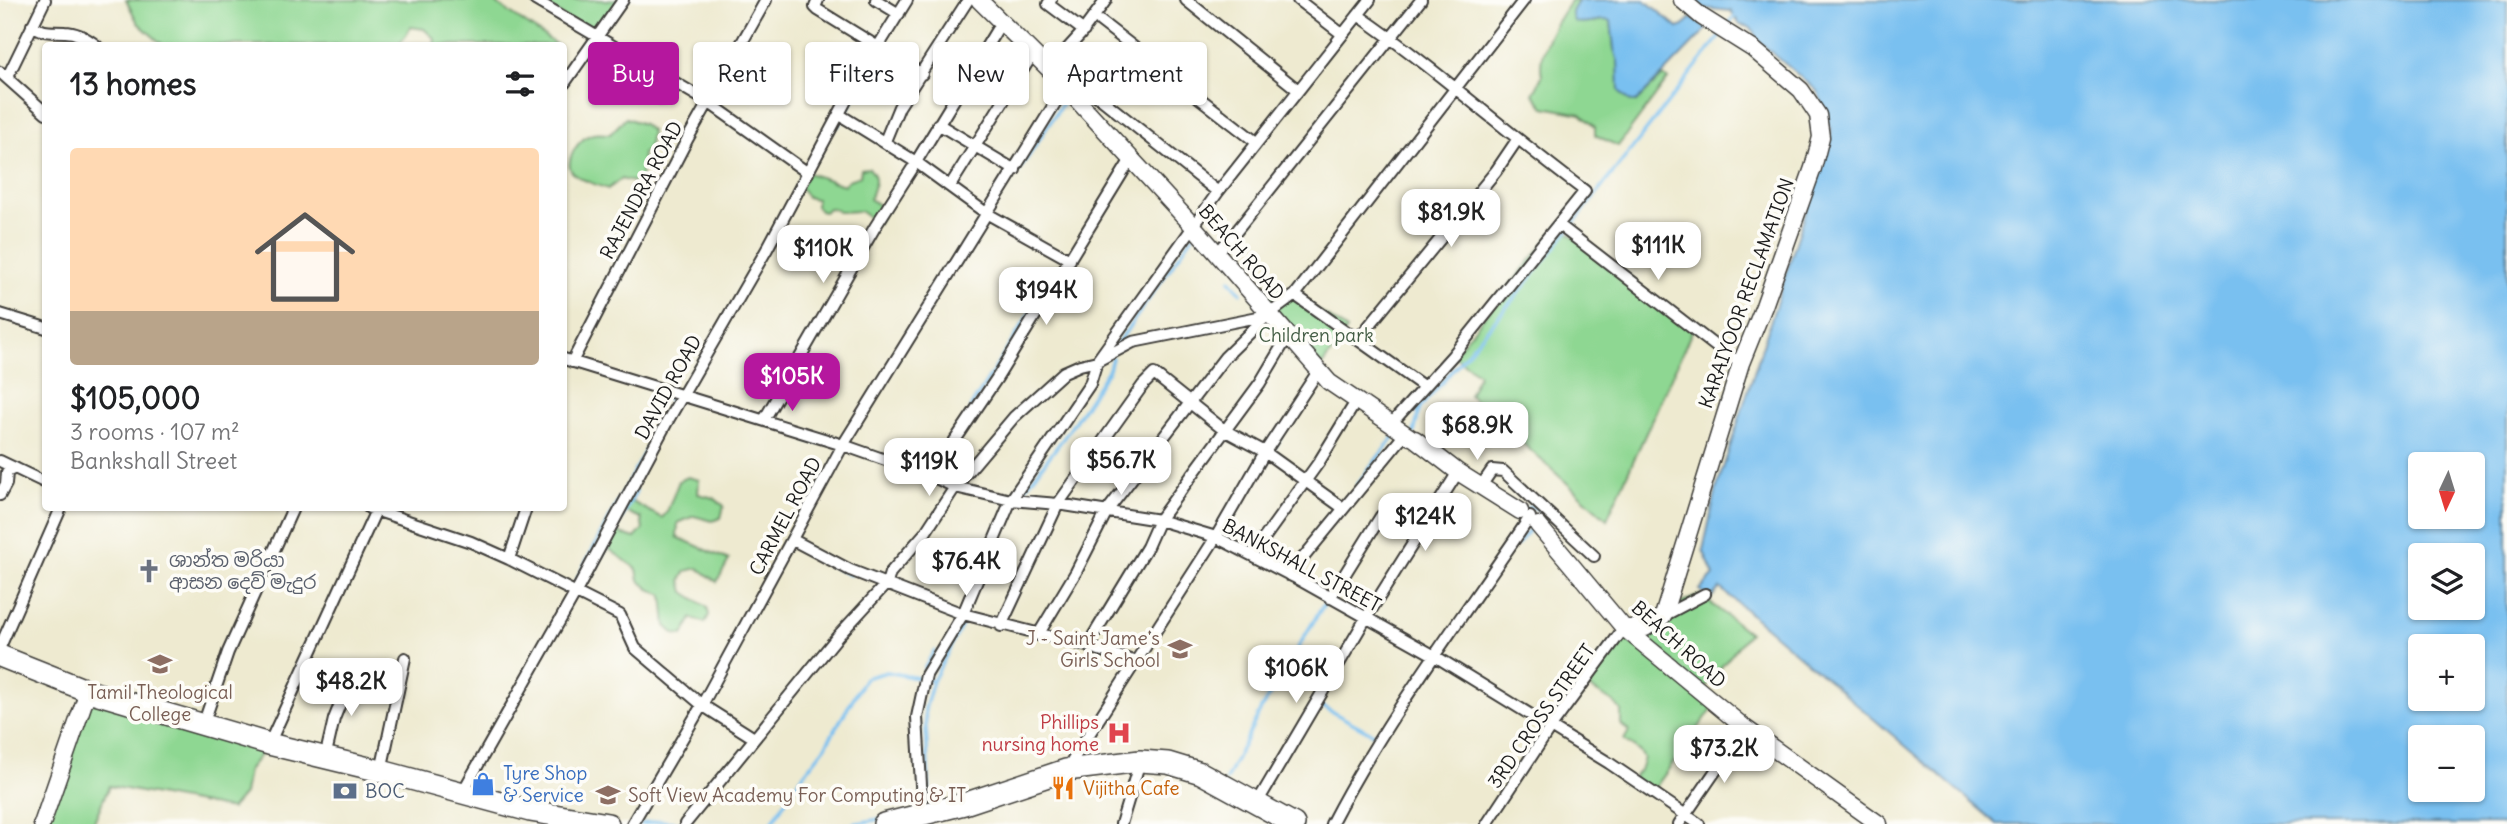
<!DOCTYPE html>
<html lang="en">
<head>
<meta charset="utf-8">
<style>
	:root { --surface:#fff; --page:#f6f6f6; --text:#202124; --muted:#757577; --line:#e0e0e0; --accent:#b5179e }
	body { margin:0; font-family:Delius,"Noto Sans Sinhala",sans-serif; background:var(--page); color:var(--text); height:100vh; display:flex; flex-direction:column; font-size:26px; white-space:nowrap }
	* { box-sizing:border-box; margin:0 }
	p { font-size:23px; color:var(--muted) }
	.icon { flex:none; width:38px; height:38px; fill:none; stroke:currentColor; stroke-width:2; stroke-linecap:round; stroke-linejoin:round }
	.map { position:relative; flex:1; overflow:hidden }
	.sheet { position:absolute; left:42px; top:42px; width:525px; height:469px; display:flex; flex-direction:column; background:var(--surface); border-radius:7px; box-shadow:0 2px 5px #0004 }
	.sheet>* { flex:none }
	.banner { position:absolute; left:588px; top:42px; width:665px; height:63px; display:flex; gap:14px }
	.needle { width:46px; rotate:184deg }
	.controls { position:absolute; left:2408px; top:452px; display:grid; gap:14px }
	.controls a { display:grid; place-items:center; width:77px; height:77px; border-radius:7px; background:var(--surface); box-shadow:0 2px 5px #0004; font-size:35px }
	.price { position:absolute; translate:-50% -60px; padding:0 16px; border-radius:14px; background:#fff; color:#222; font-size:23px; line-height:46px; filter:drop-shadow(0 2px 4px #0008) }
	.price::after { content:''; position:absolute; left:50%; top:42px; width:21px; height:16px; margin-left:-10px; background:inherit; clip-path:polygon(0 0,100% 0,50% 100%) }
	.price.current { background:var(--accent); color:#fff }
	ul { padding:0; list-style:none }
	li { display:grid; align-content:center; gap:14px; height:371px; padding:0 28px }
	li+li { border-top:2px solid var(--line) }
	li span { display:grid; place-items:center; height:217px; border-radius:7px; color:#555 }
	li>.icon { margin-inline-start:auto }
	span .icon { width:126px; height:126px; fill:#fffc; stroke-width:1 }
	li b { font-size:30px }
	h2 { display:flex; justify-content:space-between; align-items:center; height:84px; padding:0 28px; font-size:30px }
	.tag { padding:0 24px; border-radius:7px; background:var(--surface); box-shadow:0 2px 5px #0004; font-size:24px; line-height:63px }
	.tag.current { background:var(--accent); color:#fff }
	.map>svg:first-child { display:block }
	.green { fill:#8ed792; stroke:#557a57; stroke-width:2 }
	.water { fill:#79c0f0; stroke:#4a6e86; stroke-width:2; fill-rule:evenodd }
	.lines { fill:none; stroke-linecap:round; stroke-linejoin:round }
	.stream { stroke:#79c0f0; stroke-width:3.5 }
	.street-casing { stroke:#3c3b37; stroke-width:14 }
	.secondary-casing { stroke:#3c3b37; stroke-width:19 }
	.highway-casing { stroke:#3c3b37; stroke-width:24 }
	.street { stroke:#fff; stroke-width:10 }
	.secondary { stroke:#fff; stroke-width:16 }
	.highway { stroke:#fff; stroke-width:21 }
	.labels { text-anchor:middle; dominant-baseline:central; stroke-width:7; stroke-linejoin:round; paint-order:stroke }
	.street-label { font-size:19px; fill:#1c1c1c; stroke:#fdfcf7 }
	.park-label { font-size:19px; fill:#445d45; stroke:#fdfcf7 }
	.worship-label { font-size:19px; fill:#5b616d; stroke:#fdfcf7; text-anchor:start }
	.education-label { font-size:19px; fill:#785e54; stroke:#fdfcf7; text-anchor:end }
	.health-label { font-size:19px; fill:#be3a42; stroke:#fdfcf7; text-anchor:end }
	.shop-label { font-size:19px; fill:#366cbe; stroke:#fdfcf7; text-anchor:start }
	.food-label { font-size:19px; fill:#c56008; stroke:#fdfcf7; text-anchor:start }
	.service-label { font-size:19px; fill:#4e5e75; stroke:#fdfcf7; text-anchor:start }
</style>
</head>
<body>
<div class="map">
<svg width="2507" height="824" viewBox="0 0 2507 824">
	<rect width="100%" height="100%" fill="#fdfcf7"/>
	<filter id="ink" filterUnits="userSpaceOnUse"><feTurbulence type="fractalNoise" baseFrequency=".0143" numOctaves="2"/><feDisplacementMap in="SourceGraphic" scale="14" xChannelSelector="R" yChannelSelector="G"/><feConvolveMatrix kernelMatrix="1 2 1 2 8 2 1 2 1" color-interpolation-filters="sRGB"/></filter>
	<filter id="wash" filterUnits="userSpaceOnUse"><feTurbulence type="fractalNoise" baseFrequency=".00686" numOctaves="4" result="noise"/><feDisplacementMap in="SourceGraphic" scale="28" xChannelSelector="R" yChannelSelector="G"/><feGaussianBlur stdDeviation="1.57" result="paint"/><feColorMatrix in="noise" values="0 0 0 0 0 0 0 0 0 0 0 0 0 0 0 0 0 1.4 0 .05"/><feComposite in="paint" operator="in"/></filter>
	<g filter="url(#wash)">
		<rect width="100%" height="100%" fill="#eeead0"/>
		<path class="green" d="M126,0H491L557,45H434L435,39L424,29L411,27L399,45H163L138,23Z
			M535,0H623L596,36Z
			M1571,0H1579L1572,12L1595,22L1604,19L1611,21L1614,49L1636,102L1663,76L1668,79L1618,146L1595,135V127L1581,114L1544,107L1533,94L1542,76C1536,50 1557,21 1571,0Z
			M652,69L668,79L659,100L653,101L643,95L636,87C640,78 648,77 652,69Z
			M626,118L643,124L651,131L649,146L643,154L641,179L633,182L621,179L608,189C598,185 581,181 573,173C562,162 580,136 593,134C598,133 604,134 610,134Z
			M869,168C881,181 872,185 870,199L886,210L877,223L860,211L842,212L829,208L824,212L820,211L816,206V199L807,197L800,187L808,173L844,185L848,180L860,176L861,169Z
			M1559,225L1693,329L1607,519L1469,395L1479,374L1453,355Z
			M1272,284L1295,295L1347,330L1319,370L1256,292L1262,286Z
			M688,477L699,480L698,494L714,498L724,506L721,518L712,521L694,516L678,523L677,537L729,560L717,582L698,568L686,571L681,580L684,592L707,607L709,615L705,623L692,618L683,635L675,634L666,626L663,595L649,589L639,580L637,569L602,544L613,525L622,534L635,538L643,529L641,518L621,510L627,499L662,518L667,512L679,481Z
			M1700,595L1749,633L1701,692L1715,705L1652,792L1633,779L1640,770L1644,758L1640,752L1624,740L1629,731L1621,725V710L1613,702L1583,684L1624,628Z
			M88,691L269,744L248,770L244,794L231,809L109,786L93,824H42Z"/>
		<path class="water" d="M1579,0H1645L1678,28L1684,26L1691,18L1707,29L1636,102H1631L1619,91L1618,62L1614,49L1611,21C1599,18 1588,25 1575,22C1568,14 1574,8 1579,0Z
			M1690,0H2507V824H1997L1720,588L1710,599L1700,590L1714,575L1703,550L1717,487L1831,134L1827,113L1817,91L1756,39L1755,32L1749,27L1740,25L1731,11L1702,8ZM2420,464H2473V516H2420ZM2420,555H2473V607H2420ZM2420,646H2473V698H2420ZM2420,737H2473V789H2420Z"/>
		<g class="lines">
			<path class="stream" d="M1728,25L1736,15
				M838,126L872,66
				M1019,171L1067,96
				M1230,280L1241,293
				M1115,347L1193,236
				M970,408L1039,299
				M1401,419L1420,408L1527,283L1720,36
				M1414,433L1420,408
				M808,440L819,443
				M1254,482L1281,437
				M1357,484L1398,432
				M1024,490L1068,432L1109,369L1112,358
				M1524,512L1530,506L1538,509L1541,514L1537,521
				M1517,545L1532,527
				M822,561L850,575
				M592,574L636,491
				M890,579L912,588
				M575,583L671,402L665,395
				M924,669L934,651
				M1319,705L1377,736
				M1226,780L1261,709L1327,599L1329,600
				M930,803L925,709L933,681
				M642,824L660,821L684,823
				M771,824L797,783L825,747L865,678L887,672L933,681L964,621
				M853,824L879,819"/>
		</g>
	</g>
	<g filter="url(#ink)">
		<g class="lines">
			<g class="street-casing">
				<path id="street" d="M535,0L708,102L808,173
					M818,0L815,7L818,10L922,74
					M876,0L899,14
					M1051,0L1048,4L1084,31
					M1186,0L1298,90
					M1298,0L1342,34
					M1358,15C1437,69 1508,134 1585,191L1453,355L1391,424
					M1100,21L1256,142
					M32,25C45,34 50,31 65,32C77,32 88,39 97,46
					M1049,69H1060L1071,75L1218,192
					M1049,69L1080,35L1106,0
					M0,72L46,113
					M7,78L45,0
					M564,84L623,0
					M840,115L916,162L986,213L1070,260
					M938,124L1015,170
					M885,141L899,107L968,0
					M916,162L1002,21
					M950,186L1034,52
					M1559,225L1723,352L1741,363
					M1216,254L1235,233L1421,0
					M0,314L46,328
					M1359,338L1496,171L1517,140
					M564,359L843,445L931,476L955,487L1011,500L1058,504L1159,520L1216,537L1294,577L1435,656L1609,763L1699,824
					M572,362L688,138L766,0
					M1423,386L1295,295L1524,0
					M764,420L875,227L912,169
					M0,461L46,483
					M931,476L997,378L1131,159
					M1481,486L1492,470L1503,471L1594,556
					M0,495L6,484L7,472L15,468
					M369,508L471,542L509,559L620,615L635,648L702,705L754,738
					M793,540L850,570L963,614L1087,646L1136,662
					M1252,555L1319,462L1352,408
					M509,559L526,508
					M1289,575L1405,434
					M1330,598L1381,516
					M1663,616L1705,594
					M1001,626L1058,504L1143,385L1154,374L1224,430L1265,452L1343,508
					M1038,635L1076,572L1107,511L1225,357L1268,315L1295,295
					M1087,646L1147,547L1159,520L1260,383L1288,336
					M0,647L61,508
					M203,725L228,652L293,508
					M269,744L377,508
					M325,758L334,719L354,669
					M1066,770L1216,537L1265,452L1315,376
					M381,771L405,658
					M462,793L576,592L667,422L767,249L856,82L907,0
					M1257,803L1366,618L1458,472
					M923,818L917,717L926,675L963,614L1011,500L1090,384L1097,361L1218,192L1370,0
					M632,824L702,705L843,445L1065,87
					M685,824L838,636L887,583L890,573L925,533L955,487L1014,417L1064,372L1080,365L1097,361L1133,342L1268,315
					M1121,824L1140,761
					M1331,824C1387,716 1462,618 1530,517
					M1487,824L1550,728L1624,628
					M1679,824L1745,728"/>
			</g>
			<g class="secondary-casing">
				<path id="secondary" d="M979,0L1053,73
					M1057,78L1194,227L1329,382L1410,437
					M1415,439L1458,472L1520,511
					M1538,525L1624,628L1745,728L1879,824
					M1624,628H1645L1663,616L1741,363L1764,306L1813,168L1821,137L1818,115L1801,90L1753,49L1702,17L1682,0
					M42,824L88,691"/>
			</g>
			<g class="highway-casing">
				<path id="highway" d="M0,656L88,691L269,744L385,772L530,811L608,824
					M884,824L964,804L1066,770L1140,761L1168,763L1201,773L1294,824"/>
			</g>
			<use href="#street" class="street"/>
			<use href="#secondary" class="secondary"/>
			<use href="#highway" class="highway"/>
		</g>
	</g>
	<defs>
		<g id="church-bare" transform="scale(1.89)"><path d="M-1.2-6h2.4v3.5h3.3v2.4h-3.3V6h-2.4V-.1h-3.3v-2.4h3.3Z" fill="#6b7280" stroke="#fdfcf7" stroke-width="2.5" paint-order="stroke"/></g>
		<g id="school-bare" transform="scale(1.89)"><path d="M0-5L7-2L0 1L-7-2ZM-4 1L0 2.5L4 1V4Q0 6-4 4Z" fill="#8d6e63" stroke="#fdfcf7" stroke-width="2.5" paint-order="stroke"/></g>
		<g id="university-bare" transform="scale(1.89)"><path d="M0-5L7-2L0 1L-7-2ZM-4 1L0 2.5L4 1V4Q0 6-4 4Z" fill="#8d6e63" stroke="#fdfcf7" stroke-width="2.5" paint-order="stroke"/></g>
		<g id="hospital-bare" transform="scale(1.89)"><path d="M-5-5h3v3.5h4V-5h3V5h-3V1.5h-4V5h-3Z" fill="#e0444e" stroke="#fdfcf7" stroke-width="2.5" paint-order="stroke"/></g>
		<g id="shop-bare" transform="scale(1.89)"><path d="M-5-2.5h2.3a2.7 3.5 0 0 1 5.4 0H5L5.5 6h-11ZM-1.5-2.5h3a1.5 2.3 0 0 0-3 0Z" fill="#3f7fe0" stroke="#fdfcf7" stroke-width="2.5" paint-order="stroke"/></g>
		<g id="restaurant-bare" transform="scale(1.89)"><path d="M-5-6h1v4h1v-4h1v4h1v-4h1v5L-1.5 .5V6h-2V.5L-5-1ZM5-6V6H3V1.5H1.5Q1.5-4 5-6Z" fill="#e8710a" stroke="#fdfcf7" stroke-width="2.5" paint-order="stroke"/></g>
		<g id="bank-bare" transform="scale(1.89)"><path d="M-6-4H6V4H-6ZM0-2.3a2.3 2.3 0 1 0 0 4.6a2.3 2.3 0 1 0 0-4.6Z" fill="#5c6f8a" stroke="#fdfcf7" stroke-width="2.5" paint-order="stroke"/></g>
	</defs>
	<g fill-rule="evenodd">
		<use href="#church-bare" x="149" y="571"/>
		<use href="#school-bare" x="1180" y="649"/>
		<use href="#university-bare" x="160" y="664"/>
		<use href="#hospital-bare" x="1119" y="733"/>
		<use href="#shop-bare" x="483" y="784"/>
		<use href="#restaurant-bare" x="1063" y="788"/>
		<use href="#bank-bare" x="345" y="791"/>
		<use href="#university-bare" x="608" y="795"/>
	</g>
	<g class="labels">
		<g class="street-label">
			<text transform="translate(641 190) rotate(-62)">RAJENDRA ROAD</text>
			<text transform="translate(1242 252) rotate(49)">BEACH ROAD</text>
			<text transform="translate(1746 293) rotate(-70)">KARAIYOOR RECLAMATION</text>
			<text transform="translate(668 387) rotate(-61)">DAVID ROAD</text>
			<text transform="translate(785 516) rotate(-62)">CARMEL ROAD</text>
			<text transform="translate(1302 565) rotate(28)">BANKSHALL STREET</text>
			<text transform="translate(1679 644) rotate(42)">BEACH ROAD</text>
			<text transform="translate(1541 716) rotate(-55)">3RD CROSS STREET</text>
		</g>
		<g class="park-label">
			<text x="1316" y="335">Children park</text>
		</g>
		<g class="worship-label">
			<text x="169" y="560">ශාන්ත මරියා<tspan x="169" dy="22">ආසන දෙව් මැදුර</tspan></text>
		</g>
		<g class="education-label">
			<text x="1160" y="638">J - Saint Jame's<tspan x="1160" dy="22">Girls School</tspan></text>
			<text x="160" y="692" text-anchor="middle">Tamil Theological<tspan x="160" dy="22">College</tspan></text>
			<text x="628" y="795" text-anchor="start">Soft View Academy For Computing &amp; IT</text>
		</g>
		<g class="health-label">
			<text x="1099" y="722">Phillips<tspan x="1099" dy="22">nursing home</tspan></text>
		</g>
		<g class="shop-label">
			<text x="503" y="773">Tyre Shop<tspan x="503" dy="22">&amp; Service</tspan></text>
		</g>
		<g class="food-label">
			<text x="1083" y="788">Vijitha Cafe</text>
		</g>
		<g class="service-label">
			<text x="365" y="791">BOC</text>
		</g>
	</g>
</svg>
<div class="controls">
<a><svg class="needle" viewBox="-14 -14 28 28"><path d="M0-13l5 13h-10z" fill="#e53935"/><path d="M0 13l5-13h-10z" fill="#757577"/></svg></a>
<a><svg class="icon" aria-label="layers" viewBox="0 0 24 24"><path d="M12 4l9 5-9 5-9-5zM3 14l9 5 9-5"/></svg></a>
<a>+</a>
<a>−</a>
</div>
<b class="price" style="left:1451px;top:249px">$81.9K</b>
<b class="price" style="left:1658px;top:282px">$111K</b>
<b class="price" style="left:823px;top:285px">$110K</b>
<b class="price" style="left:1046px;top:327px">$194K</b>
<b class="price current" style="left:792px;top:413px">$105K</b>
<b class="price" style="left:1477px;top:462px">$68.9K</b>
<b class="price" style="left:1121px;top:497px">$56.7K</b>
<b class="price" style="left:929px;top:498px">$119K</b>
<b class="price" style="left:1425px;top:553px">$124K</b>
<b class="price" style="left:966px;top:598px">$76.4K</b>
<b class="price" style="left:1296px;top:705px">$106K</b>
<b class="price" style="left:351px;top:718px">$48.2K</b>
<b class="price" style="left:1724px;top:785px">$73.2K</b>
<div class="banner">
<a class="tag current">Buy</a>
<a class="tag">Rent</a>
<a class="tag">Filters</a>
<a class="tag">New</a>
<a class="tag">Apartment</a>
</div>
<section class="sheet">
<h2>13 homes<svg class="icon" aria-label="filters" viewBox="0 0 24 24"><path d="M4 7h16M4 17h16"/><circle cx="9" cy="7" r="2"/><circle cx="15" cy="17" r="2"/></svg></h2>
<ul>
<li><span style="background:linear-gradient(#ffd9b3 75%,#b9a48a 0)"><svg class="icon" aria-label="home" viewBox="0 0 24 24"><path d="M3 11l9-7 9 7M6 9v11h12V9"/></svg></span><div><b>$105,000</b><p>3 rooms · 107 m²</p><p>Bankshall Street</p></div></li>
</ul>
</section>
</div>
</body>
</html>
